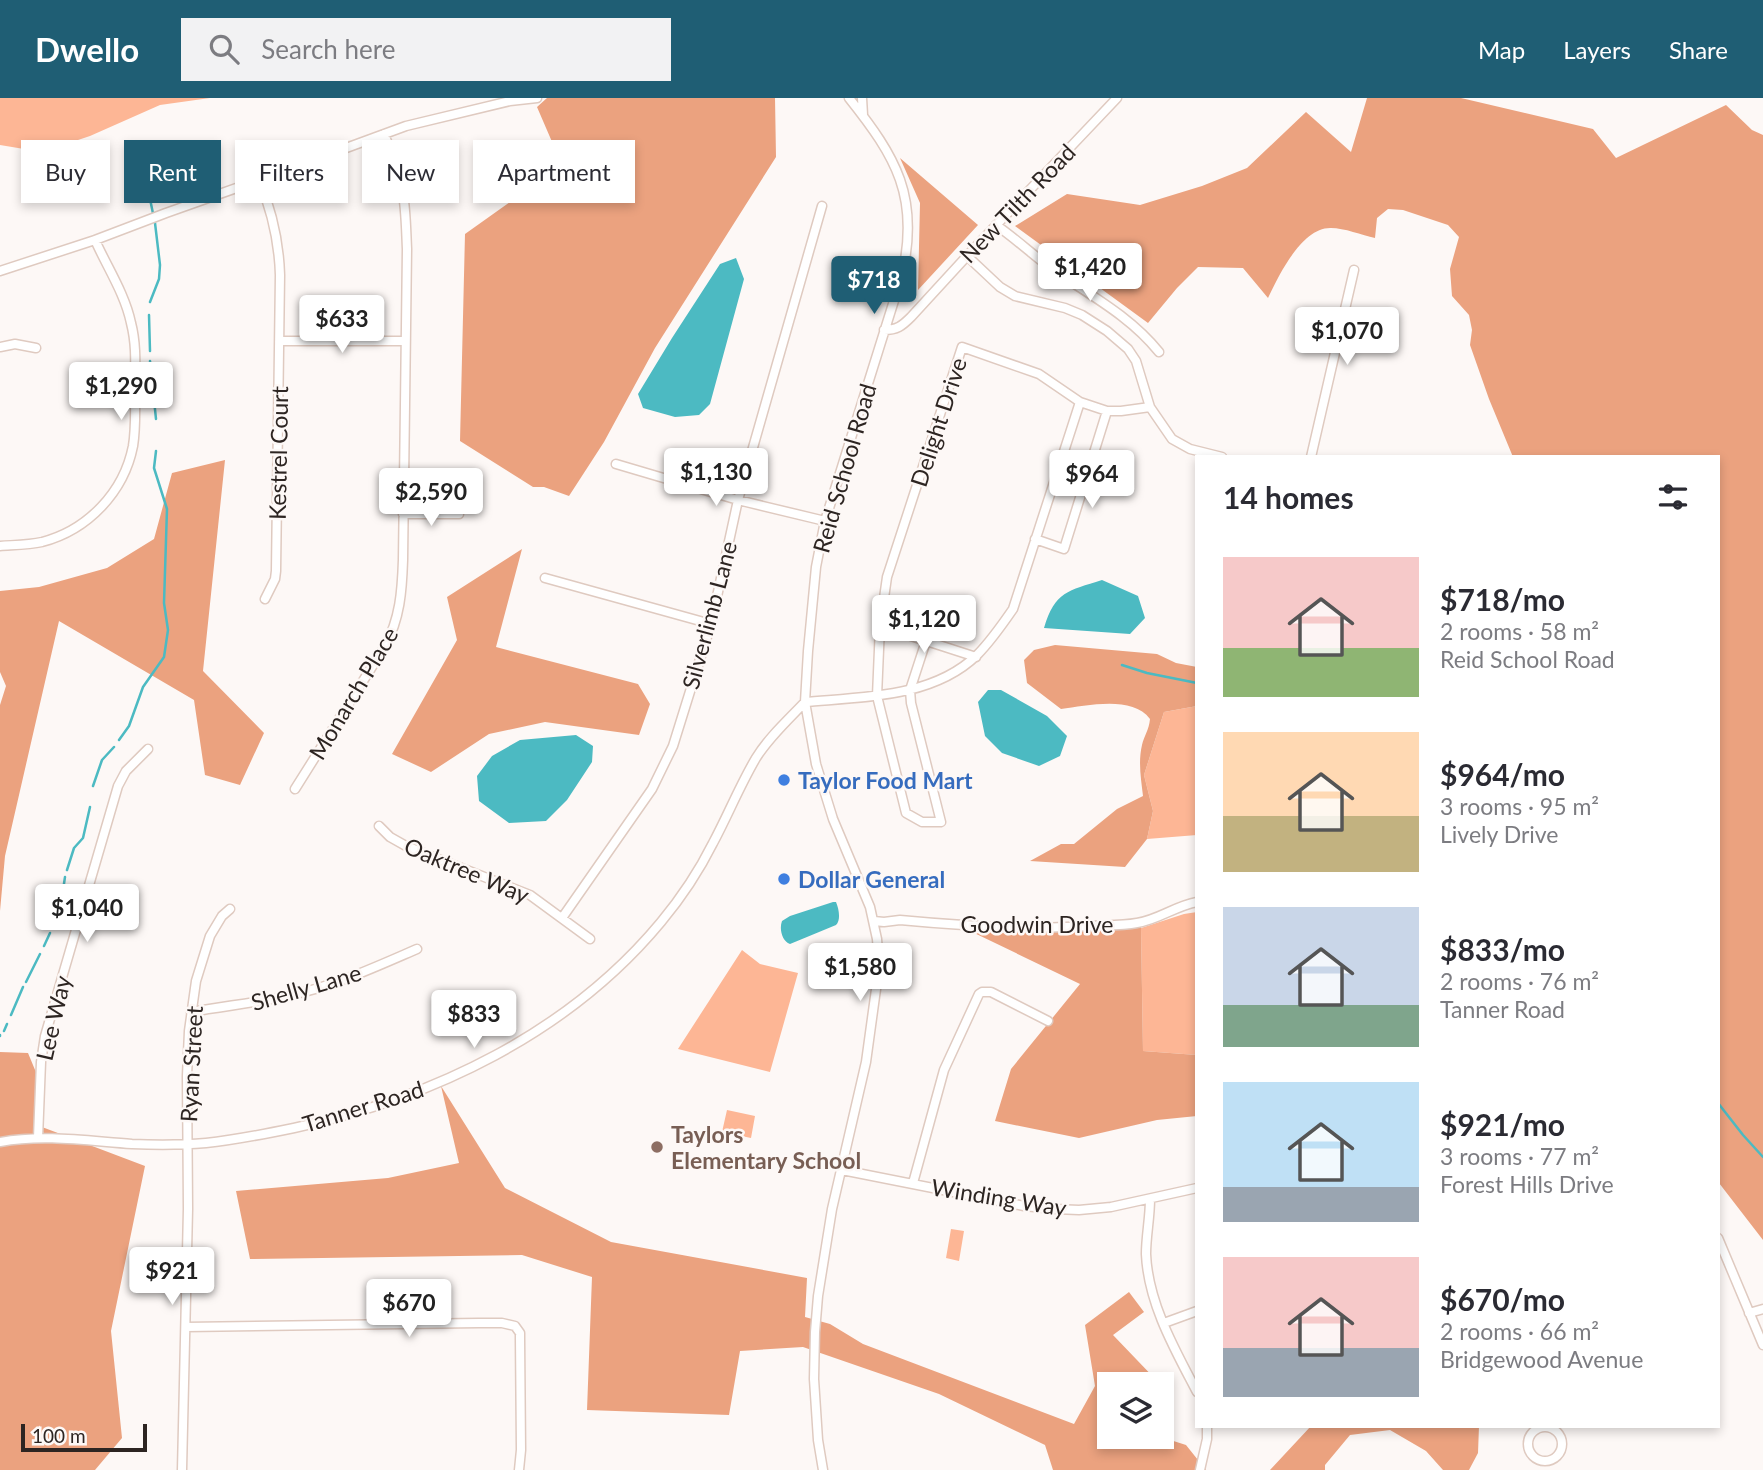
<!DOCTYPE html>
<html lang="en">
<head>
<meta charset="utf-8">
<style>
	:root { --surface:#fff; --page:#f2f2f3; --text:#2b2b33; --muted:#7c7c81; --accent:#1f5e74 }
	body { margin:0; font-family:Lato,sans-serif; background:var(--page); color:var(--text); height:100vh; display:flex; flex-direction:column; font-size:26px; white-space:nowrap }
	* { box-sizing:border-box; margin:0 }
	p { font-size:23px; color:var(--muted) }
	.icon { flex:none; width:38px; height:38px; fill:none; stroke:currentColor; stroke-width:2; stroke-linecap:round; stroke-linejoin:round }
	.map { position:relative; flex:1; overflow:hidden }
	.drawer { position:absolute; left:1195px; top:357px; width:525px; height:973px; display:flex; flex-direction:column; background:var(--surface); border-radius:0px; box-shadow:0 4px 10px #0003 }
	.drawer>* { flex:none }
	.top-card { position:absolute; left:21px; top:42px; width:665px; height:63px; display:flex; gap:14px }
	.buttons { position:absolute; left:1097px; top:1274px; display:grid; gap:14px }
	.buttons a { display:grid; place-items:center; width:77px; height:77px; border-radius:0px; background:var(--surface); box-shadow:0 4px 10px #0003; font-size:35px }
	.scale { position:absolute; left:21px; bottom:18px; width:126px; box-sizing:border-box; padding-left:7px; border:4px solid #2d2522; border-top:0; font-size:19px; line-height:24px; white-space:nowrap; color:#2d2522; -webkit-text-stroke:5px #fdf8f6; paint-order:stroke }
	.price { position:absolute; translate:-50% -60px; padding:0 16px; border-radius:7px; background:#fff; color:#222; font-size:23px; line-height:46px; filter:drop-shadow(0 2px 4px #0008) }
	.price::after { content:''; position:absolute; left:50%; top:42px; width:21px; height:16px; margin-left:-10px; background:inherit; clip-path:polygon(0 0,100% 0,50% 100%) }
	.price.selected { background:var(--accent); color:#fff }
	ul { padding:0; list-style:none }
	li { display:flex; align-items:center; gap:21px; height:175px; padding:0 28px }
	li span { display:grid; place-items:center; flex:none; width:196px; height:140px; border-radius:0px; color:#555 }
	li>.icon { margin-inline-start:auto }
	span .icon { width:84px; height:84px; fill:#fffc; stroke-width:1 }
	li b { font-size:30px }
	h2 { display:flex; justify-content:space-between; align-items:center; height:84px; padding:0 28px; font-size:30px }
	.chip { padding:0 24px; border-radius:0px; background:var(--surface); box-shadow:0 4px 10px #0003; font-size:24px; line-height:63px }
	.chip.selected { background:var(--accent); color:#fff }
	header { display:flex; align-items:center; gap:42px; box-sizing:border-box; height:98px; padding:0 35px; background:var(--accent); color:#fff }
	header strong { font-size:33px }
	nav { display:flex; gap:38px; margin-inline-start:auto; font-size:24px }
	.search { width:490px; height:63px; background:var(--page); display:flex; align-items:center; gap:18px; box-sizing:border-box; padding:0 24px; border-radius:0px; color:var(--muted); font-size:26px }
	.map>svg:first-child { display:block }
	.green { fill:#fdb695 }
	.forest { fill:#eba27f }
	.water { fill:#4cbac2 }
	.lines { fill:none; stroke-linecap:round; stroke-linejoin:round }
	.stream { stroke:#4cbac2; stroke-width:2.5 }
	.minor-casing { stroke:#dfcac0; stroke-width:11 }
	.minor { stroke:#fff; stroke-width:8 }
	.shop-dot { fill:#3f7fe0; stroke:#fdf8f6; stroke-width:2.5 }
	.education-dot { fill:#8d6e63; stroke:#fdf8f6; stroke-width:2.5 }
	.labels { text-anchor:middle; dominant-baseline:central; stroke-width:5; stroke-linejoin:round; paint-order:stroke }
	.street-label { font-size:23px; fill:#2d2522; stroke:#fdf8f6 }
	.shop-label { font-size:23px; font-weight:bold; fill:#366cbe; stroke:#fdf8f6; text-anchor:start }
	.education-label { font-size:23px; font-weight:bold; fill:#785e54; stroke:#fdf8f6; text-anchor:start }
</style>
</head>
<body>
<header>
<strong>Dwello</strong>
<div class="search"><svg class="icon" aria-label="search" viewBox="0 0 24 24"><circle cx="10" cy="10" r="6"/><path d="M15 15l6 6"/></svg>Search here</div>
<nav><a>Map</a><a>Layers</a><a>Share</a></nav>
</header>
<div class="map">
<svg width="1763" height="1372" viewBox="0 0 1763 1372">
	<rect width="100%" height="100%" fill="#fdf8f6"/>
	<path class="green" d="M0,0H210L160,7L90,38L42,54L0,47Z
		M1197,608V737L1147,741L1153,713L1144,677L1164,614Z
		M1197,814V957L1143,953L1141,830L1184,816Z
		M742,852L760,866L798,875L770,974L678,951Z
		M727,1012L755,1018L751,1040L722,1034Z
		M951,1131L964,1133L959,1163L946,1160Z"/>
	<path class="forest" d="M547,0H775L776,59L655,250L604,344L569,398L544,389H533L460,343L465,136L562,67L537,9Z
		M1367,0H1461L1593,31L1616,60L1726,7L1752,32L1763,37V1142L1719,1085L1718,359H1513L1489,301L1470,247L1472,232L1469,217L1452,198L1450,171L1459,139L1448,127L1403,112L1388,111L1377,120L1375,140C1362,137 1344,130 1331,130C1302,129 1279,177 1268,200L1243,170L1198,169L1177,190L1148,225L1015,128L1067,96L1140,107L1202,88L1247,70L1306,14L1351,54Z
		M900,60L978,127L918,192L920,105Z
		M225,362L203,573L264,635L240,687L205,677L194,602L59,523L5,758L0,813V607L6,588L0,574V493L39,489L107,470L154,441L172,375Z
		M522,451L496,549L638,586L650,606L639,637L545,624L489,636L431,674L392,656L457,542L447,499Z
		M1055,547L1157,556L1176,565L1197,569V608L1164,614L1144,677L1153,713L1147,741L1125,769L1030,763L1061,746H1074L1117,711L1143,698C1141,681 1138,664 1142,647C1144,638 1149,632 1150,621C1132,597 1087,608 1061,611L1027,585L1024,562L1034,552Z
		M1141,829L1143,953L1197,957V1018L1157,1022L1079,1040L995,1023L1011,971L1080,886L968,832Z
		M0,954L28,955L45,996L42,1029L145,1068L111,1233L122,1340L95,1372H0Z
		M441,988L505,1090L611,1144L807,1180L805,1219L830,1226L863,1246L1074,1326L1095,1288L1085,1227L1129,1194L1144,1214L1113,1237L1160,1286H1110V1339H1161L1186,1347L1206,1372H1053L1045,1347L939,1296L803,1249L740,1253L729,1317L587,1312L592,1179L522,1157L250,1161L236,1093L388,1080L459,1065Z
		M1311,1328H1479L1478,1355L1469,1372H1443L1426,1353L1390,1332L1350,1337L1325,1367V1372H1270Z"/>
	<path class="water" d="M736,160L744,181L710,306L699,317L675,319L643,310L638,296L672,240L720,166Z
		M1102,482L1138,498L1145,520L1130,536L1044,530C1055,493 1068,493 1102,482Z
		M988,592H1001L1047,618L1067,638L1060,658L1039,668L1002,655L985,638L978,604Z
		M576,637L593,648L592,664L567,702L546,723L509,725L479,703L477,678L492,658L520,642Z
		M833,804H836C839,811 841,822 836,827L790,846C782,843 779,831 782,823L790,818Z"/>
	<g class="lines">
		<path class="stream" d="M139,45L135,55L150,101L155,125L160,167L159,181L150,204
			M149,217L150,253
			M150,263L156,321
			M1122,567L1147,575L1197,585
			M119,642L129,628L143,589L164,559L168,532L164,505L167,411L154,370L156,353
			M93,688L102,662L114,649
			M67,772L74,750L83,740L90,709
			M53,829L59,819L65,779
			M44,848L50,835
			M26,884L40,856
			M11,917L23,889
			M4,933L7,926
			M0,938V937
			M1718,1005L1743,1037L1763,1059"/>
		<g class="minor-casing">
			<path id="minor" d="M862,0L863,17
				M259,82C272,113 279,144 280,177L276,473L275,481L265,501
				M996,127C1016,141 1033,157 1052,171C1090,197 1130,218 1159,254
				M967,158L1000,189L1015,198L1065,210L1082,217L1107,233L1128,251L1136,263L1150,309L1172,341L1190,351L1222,359
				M0,173L95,142L166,115L259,82L406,28L510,3L537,0
				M884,232C897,232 902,228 911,219L967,158L1117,0
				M279,243H405
				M0,249L15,246L36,250
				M1311,359L1354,172
				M616,366L738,402L825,423
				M403,416H459
				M1035,441L1064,451L1107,313
				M0,448C14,447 29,447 42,444C88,432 124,394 133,348C136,330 135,312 135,294C135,271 137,248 131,225C125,196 107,169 95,142
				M545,480L711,526
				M880,528L976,559
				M926,543L910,592L911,605L941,724H922L906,715L877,598L880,528L887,479L962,249L1039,276L1080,304L1107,313H1121L1150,309
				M295,691L385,548C400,521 402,493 403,462L407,151C406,131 406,110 402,89C398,71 391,53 384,36
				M379,728L390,739L406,748L530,797L590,841
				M562,820L652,691L673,648L711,526L738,402L822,108
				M874,823L884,824L900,822C963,828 1026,832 1088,828C1104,827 1121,828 1137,825C1158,822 1175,808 1197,804
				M191,914C229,907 267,904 304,894C343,884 380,867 417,851
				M38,1040L41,964L45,938L118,688L126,673L148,651
				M0,1044C44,1036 88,1043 132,1046C156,1047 182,1047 206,1045C235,1042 265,1036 294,1030C433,1000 569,935 661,824C681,800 699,773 713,745C728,717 740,687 756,660C769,639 788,622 805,604C862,599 933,600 977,557C991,543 1002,527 1013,511L1080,304
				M842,1072L1024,1108L1055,1111L1079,1112L1111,1109L1197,1090
				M913,1085L944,972L979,896L982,894H991L1048,923
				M1150,1101C1150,1120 1146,1138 1146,1156C1148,1205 1175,1252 1197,1294
				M1718,1140L1763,1247
				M1749,1215L1763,1211
				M1164,1225L1197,1213
				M186,1229L479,1225H502L515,1228L520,1235V1240L521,1352L519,1372
				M1528 1346a17 17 0 1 1 34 0a17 17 0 1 1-34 0Z
				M182,1372L188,1111L187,978L189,933L196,883L210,838L222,818L230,811
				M823,1372L818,1342L814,1281L815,1234L818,1198L832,1111L866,964L877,884L878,854L877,841L870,809L833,721L816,666L805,604L808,553L816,469L825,423L902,177C920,99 896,59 849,0
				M1200,1372L1207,1341V1328"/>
		</g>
		<use href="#minor" class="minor"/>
	</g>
	<g class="shop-dot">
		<circle cx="784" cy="682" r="7"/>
		<circle cx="784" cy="781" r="7"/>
	</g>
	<circle class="education-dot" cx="657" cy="1049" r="7"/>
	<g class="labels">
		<g class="street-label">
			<text transform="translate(1017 105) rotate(-46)">New Tilth Road</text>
			<text transform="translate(938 324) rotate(-72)">Delight Drive</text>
			<text transform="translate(278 355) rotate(-89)">Kestrel Court</text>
			<text transform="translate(844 370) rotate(-74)">Reid School Road</text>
			<text transform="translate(709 517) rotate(-75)">Silverlimb Lane</text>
			<text transform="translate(353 595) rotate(-59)">Monarch Place</text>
			<text transform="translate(467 772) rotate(23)">Oaktree Way</text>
			<text x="1037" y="826">Goodwin Drive</text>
			<text transform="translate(306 889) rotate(-16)">Shelly Lane</text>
			<text transform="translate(53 920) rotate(-77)">Lee Way</text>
			<text transform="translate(191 966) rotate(-87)">Ryan Street</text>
			<text transform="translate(363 1008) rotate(-17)">Tanner Road</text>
			<text transform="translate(999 1099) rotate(9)">Winding Way</text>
		</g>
		<g class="shop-label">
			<text x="798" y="682">Taylor Food Mart</text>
			<text x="798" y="781">Dollar General</text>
		</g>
		<g class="education-label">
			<text x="671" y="1036">Taylors<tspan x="671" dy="26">Elementary School</tspan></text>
		</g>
	</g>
</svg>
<div class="buttons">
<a><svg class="icon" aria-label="layers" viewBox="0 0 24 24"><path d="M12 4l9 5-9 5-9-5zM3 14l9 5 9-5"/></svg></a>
</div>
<div class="scale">100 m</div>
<b class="price" style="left:1090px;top:205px">$1,420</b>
<b class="price selected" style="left:874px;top:218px">$718</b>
<b class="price" style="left:342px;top:257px">$633</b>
<b class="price" style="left:1347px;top:269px">$1,070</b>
<b class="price" style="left:121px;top:324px">$1,290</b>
<b class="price" style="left:716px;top:410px">$1,130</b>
<b class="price" style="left:1092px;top:412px">$964</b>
<b class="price" style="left:431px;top:430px">$2,590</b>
<b class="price" style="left:924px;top:557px">$1,120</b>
<b class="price" style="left:87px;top:846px">$1,040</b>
<b class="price" style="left:860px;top:905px">$1,580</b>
<b class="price" style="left:474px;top:952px">$833</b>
<b class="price" style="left:172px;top:1209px">$921</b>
<b class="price" style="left:409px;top:1241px">$670</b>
<div class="top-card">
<a class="chip">Buy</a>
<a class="chip selected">Rent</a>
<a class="chip">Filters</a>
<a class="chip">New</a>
<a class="chip">Apartment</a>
</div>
<section class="drawer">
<h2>14 homes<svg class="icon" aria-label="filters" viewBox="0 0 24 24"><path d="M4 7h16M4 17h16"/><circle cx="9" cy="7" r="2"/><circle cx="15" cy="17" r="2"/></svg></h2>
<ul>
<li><span style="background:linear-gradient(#f6c9c9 65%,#8fb573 0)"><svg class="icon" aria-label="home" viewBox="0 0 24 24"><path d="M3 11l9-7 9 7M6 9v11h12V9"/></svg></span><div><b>$718/mo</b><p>2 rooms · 58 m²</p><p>Reid School Road</p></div></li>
<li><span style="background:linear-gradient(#ffd9b3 60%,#c2b280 0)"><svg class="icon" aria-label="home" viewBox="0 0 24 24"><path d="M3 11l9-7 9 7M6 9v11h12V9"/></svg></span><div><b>$964/mo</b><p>3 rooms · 95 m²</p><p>Lively Drive</p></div></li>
<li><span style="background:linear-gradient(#c9d6e8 70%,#7fa58c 0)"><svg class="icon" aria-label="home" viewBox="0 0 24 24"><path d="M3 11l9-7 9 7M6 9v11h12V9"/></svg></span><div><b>$833/mo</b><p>2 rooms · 76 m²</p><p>Tanner Road</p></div></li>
<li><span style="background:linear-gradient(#bfe0f5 75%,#9aa5b1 0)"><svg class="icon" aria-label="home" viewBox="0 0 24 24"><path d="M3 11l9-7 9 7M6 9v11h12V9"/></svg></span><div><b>$921/mo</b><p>3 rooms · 77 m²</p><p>Forest Hills Drive</p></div></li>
<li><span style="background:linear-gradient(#f6c9c9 65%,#9aa5b1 0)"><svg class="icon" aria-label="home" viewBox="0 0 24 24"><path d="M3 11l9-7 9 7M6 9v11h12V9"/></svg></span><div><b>$670/mo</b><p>2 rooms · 66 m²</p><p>Bridgewood Avenue</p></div></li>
</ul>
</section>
</div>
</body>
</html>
